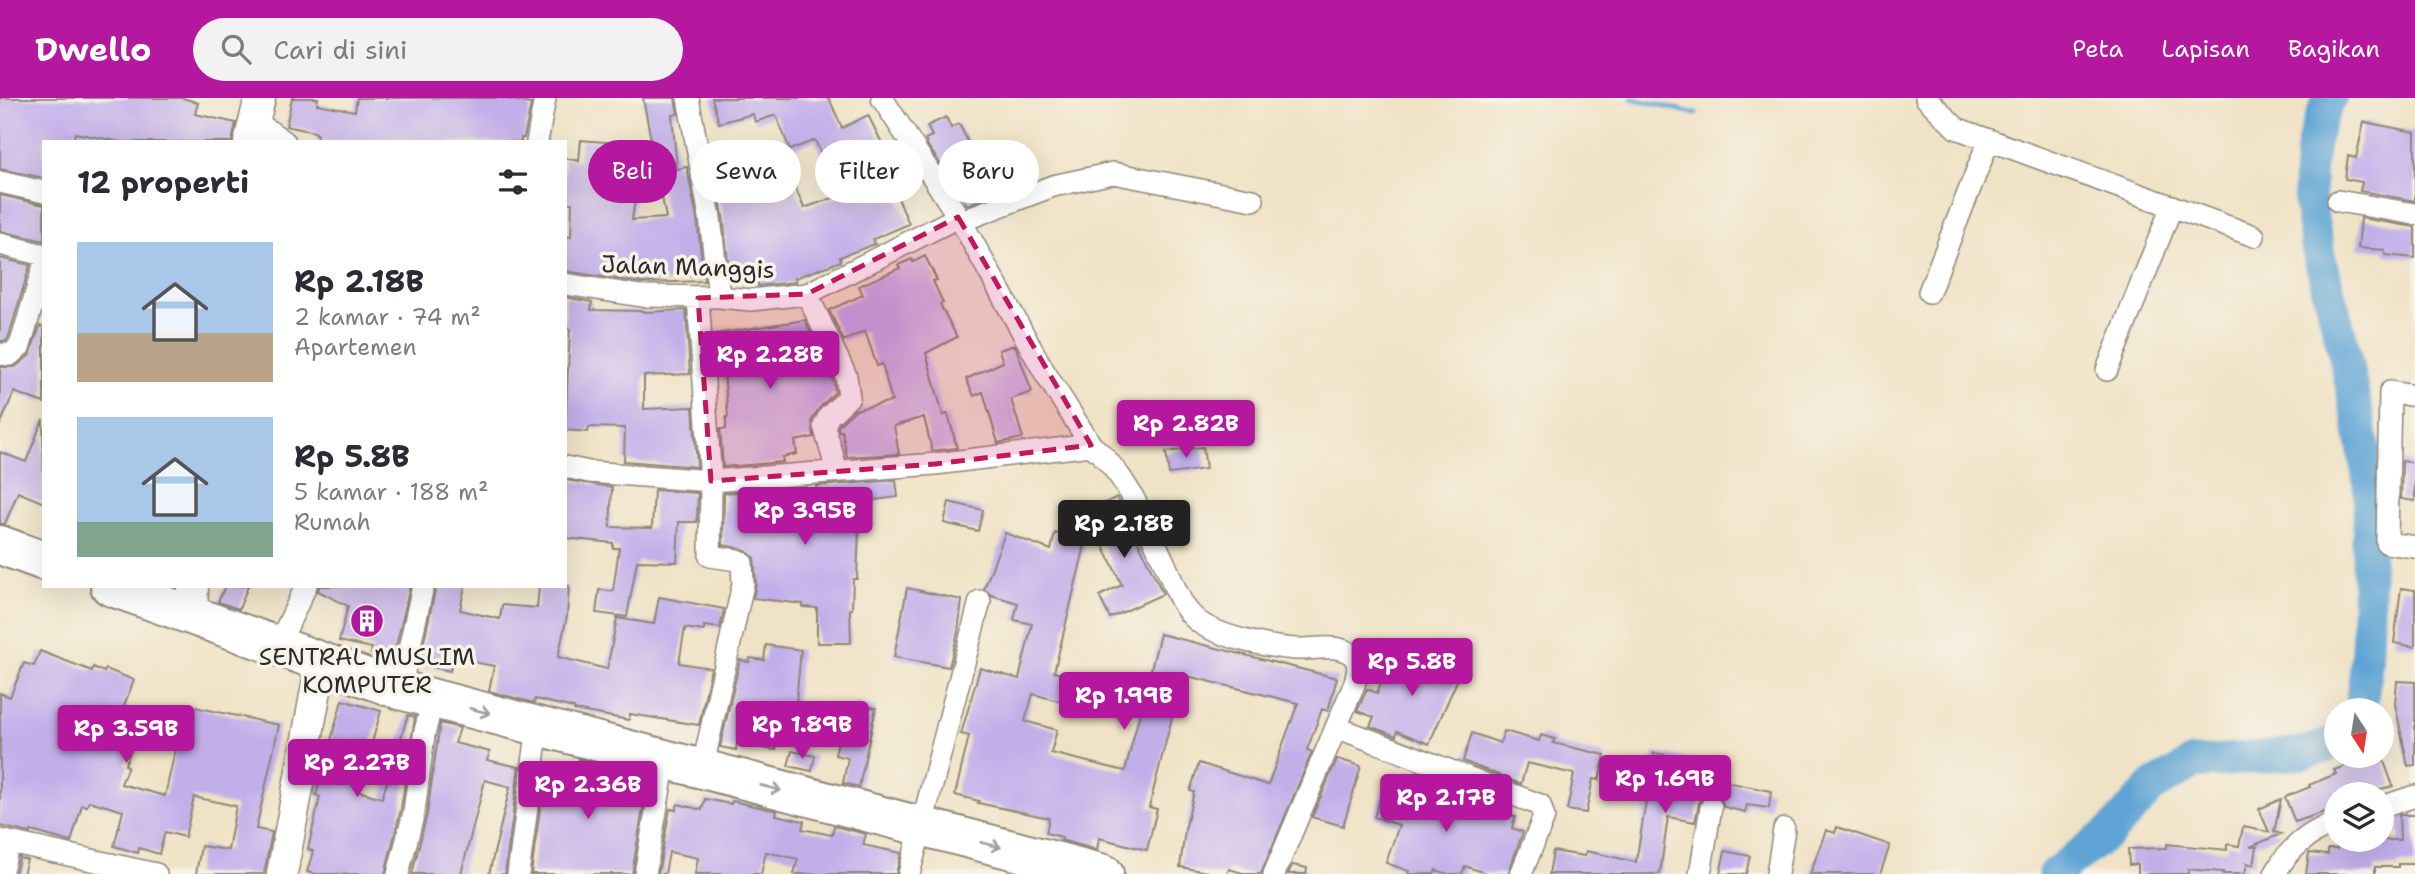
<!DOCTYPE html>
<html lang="id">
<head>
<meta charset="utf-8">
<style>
	:root { --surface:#fff; --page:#f2f2f3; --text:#2b2b33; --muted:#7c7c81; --accent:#b5179e }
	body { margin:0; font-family:"Shantell Sans",sans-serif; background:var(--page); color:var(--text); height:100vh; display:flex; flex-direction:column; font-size:26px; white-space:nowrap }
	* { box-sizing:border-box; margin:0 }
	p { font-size:23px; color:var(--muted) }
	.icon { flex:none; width:38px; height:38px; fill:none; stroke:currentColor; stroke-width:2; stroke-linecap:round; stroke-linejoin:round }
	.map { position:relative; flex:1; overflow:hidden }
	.details { position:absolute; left:42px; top:42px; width:525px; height:448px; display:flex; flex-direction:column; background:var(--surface); border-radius:0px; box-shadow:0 7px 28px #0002 }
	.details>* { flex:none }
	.banner { position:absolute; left:588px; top:42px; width:665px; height:63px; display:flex; gap:14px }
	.needle { width:46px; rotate:168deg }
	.controls { position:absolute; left:2324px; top:600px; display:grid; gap:14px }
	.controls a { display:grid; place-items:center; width:70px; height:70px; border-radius:50%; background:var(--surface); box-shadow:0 7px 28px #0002; font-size:35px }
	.price { position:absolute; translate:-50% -60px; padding:0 16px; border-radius:7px; background:var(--accent); color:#fff; font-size:23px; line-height:46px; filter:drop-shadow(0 2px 4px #0008) }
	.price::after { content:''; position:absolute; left:50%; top:42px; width:21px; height:16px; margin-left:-10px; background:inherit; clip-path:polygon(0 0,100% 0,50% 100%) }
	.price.active { background:#222; color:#fff }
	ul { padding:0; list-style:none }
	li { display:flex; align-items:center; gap:21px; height:175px; padding:0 35px }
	li span { display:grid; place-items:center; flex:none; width:196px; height:140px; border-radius:0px; color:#555 }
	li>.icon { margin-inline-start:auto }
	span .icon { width:84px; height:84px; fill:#fffc; stroke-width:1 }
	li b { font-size:30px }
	h2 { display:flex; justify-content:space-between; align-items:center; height:84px; padding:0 35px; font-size:30px }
	.chip { padding:0 24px; border-radius:32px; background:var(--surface); box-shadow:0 7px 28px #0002; font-size:24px; line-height:63px }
	.chip.active { background:var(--accent); color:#fff }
	header { display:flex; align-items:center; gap:42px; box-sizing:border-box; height:98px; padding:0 35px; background:var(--accent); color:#fff }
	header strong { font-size:33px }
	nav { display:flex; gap:38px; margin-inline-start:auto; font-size:24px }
	.search { width:490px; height:63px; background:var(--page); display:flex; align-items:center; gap:18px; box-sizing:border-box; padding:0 24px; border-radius:38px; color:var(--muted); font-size:26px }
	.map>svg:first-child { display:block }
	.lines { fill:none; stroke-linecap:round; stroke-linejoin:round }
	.stream { stroke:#5fa4d4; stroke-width:5 }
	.river { stroke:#5fa4d4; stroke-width:33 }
	.building { fill:#c2afea }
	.street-casing { stroke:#8e8678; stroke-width:24 }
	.secondary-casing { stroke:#8e8678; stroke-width:33 }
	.highway-casing { stroke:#8e8678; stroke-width:42 }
	.street { stroke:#fff; stroke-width:21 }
	.secondary { stroke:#fff; stroke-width:30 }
	.highway { stroke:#fff; stroke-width:38 }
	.oneway { stroke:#a0a0a0 }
	.marked { fill:#c2185b; fill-opacity:0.2; stroke:#c2185b; stroke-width:5; stroke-dasharray:14 9; stroke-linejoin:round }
	.labels { text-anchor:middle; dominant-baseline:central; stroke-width:7; stroke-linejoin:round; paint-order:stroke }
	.street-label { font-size:24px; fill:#2b2b2b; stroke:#f7f3e8 }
	.poi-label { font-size:24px; fill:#2b2b2b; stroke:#f7f3e8 }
</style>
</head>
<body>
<header>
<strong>Dwello</strong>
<div class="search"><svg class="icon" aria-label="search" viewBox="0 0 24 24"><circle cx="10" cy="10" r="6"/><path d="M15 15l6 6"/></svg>Cari di sini</div>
<nav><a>Peta</a><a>Lapisan</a><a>Bagikan</a></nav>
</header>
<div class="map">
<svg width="2415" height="776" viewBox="0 0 2415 776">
	<rect width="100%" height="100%" fill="#f7f3e8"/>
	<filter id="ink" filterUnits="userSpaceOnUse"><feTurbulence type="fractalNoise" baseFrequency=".0143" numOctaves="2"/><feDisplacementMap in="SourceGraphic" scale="14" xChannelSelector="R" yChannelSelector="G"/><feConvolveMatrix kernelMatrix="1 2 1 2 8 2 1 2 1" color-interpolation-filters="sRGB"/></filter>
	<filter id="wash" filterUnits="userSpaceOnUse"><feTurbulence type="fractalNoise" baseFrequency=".00686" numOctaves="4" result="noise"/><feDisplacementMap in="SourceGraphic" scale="28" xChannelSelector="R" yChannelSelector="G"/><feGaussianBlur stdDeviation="1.57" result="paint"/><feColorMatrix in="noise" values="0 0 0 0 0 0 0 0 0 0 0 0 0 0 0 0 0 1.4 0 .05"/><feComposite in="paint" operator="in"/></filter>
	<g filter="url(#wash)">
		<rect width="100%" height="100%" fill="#f0e2c5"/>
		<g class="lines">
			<path class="stream" d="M1631,0L1696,16"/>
			<path class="river" d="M2331,0C2287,72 2320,158 2339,232C2350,280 2361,330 2368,379C2372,402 2368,429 2368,453C2368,506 2370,561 2360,612
				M2054,776L2112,732L2152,689L2193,665L2303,655L2325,649L2336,641"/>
		</g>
		<g id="blocks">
			<path class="building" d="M0,0H183L198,5L195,16L236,25L232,44H121L75,35L73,44H44V80L0,71Z
				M292,0H318L317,6L355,13L357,0H502L531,6L524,40H521V44H316L317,36L314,34L286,28Z
				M643,0H675L678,16L672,17L677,71L687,69L697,121L704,183L642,185L565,173V138L571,139L572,105L565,104V60L579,63L581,42L616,45L613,72L628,73L625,94L636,95L632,122L666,120Z
				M712,0H829L842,30L868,17L890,61L883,65L909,126L873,141L875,146L840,159L841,163L795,180L796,184L758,188V180L730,181L723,118L712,56L738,49L746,79L784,63L804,110L839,98L815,42L790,52L776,17L755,24L753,16L719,25Z
				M946,19L951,30L959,26L995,96L967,107L944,66L941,67L928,48L925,41L932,38L927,28Z
				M2364,24L2415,34V103L2360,93L2362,84L2345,81L2348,58L2356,60Z
				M0,97L44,107V143L0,133Z
				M2361,120L2415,129V160L2385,157V152L2358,150Z
				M925,158L937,182L933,183L943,205L940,206L957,239L926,255L943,317L948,316L957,350L932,353L924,319L894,328L899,356L847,359L842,333L839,334L838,329L840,326L855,312L892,303L882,266L877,268L865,233L844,243L829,212L863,197L859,188L900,170L898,167L912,161L913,164Z
				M0,160L30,167L8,241L6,243H0Z
				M565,199L592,204L591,212L644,213V214L686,212L690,276L644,278V311L693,309L697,369L624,363L625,330L589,329L588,334L565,332L570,231L565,230Z
				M805,222L833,282L835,294L820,309L812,322L814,339L795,343L797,356L782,359L783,364L723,369L720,331H726V319H728L723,262L716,263L714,236Z
				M40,228L44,229V305L14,294L0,327V269H15L29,258Z
				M1015,247L1032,294L1011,301L1023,340L998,345L983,294L974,298L966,281L1003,264L999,252Z
				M43,321L44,405L18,394L5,426H0V354L26,364Z
				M1203,349L1206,371L1169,376L1166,354Z
				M2402,363L2415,365V403L2401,401Z
				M565,382L612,389L610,429L652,430L654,392L698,395L697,424H679L677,464L637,463L627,519L596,515L599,492L613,493L619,450H613V445L565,440Z
				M896,382L898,399L860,404L857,481H853L852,511H850L851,545H817V510L803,509V506L753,500L756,486L754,459L743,451L723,447L724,395L786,390L787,397L817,396L816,388Z
				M1117,399L1163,496L1110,520L1099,498L1122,487L1087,414Z
				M949,404L983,412L978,433L944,425Z
				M1005,435L1051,452L1055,435L1086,443L1054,574L1069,578L1062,604L1033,596L1025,623L1057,632L1051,655L1125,673L1160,536L1337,580L1328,613L1322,611L1307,652L1312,654L1261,776H1246L1229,771L1227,776H1206L1207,774L1180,769L1185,732L1194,694L1190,693L1199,665L1268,687L1298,605L1183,577L1149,709L1157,711L1147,752L1099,740L1097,752L1061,742L1062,739L1046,735L1049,720L978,705L979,703L955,697L969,638L961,636L980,570L1019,581L1032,526L1014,522L1018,505L991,497L984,491Z
				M225,488H248L239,511L218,504Z
				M319,488H410L392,566L383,563L384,559L371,556L372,550L339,543L348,508L318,493Z
				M436,488H465L460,512L500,521L502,507L537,510L539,488H569L567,518L558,559L607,571L617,520L654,526L659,499L724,511L720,530L704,528V533L685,530L679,565L711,570L699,627L630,616L629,622L574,612V610L535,601L534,605L489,593L494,568L453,560L450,573L419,566Z
				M907,490L962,502L958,534L949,569L894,559Z
				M2401,490L2415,492V549L2394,545Z
				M766,547L801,552L796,604L784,603L776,652L737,646L736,652L720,649L740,562L749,564L750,560L764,562Z
				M40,553L92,573L93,569L104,574L106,571L134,582L124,608L145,617L125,667L128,668L121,686L165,698L185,607L279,627L256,731L272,734L264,776H196L201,748L228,752L236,708L194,699L185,739L165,734L159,756L139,750L138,755L114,748L123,713L89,703L87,708L82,707L71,744L31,733L30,735L0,728V595L10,599L24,565L34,568Z
				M1407,555L1445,569L1448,561L1464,567L1429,646L1397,633L1396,638L1370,628L1374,619L1357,613L1367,591L1377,595L1387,569L1400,574Z
				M2397,583L2415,584V667L2408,668L2395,606Z
				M342,602L381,613L358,693L382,700L408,617L415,619L401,711L385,776H316L307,774L313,753L308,751L320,699L316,697Z
				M856,606L876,610L859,689L843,685L848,660L835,657L840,634L831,632L835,610L855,614Z
				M440,625L460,630L455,645L490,654L487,662L519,669L505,776H489L510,689L485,682L461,776H412L427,716Z
				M1504,633L1539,643L1541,637L1555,641L1553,645L1605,657L1599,682L1593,681L1586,715L1567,712L1574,676L1527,665L1521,686L1463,663L1472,635L1500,645Z
				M792,653L815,658L812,673L788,668Z
				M1654,655L1715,665L1712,681L1771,693L1769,710L1747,707L1745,714L1724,709L1720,699L1712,696L1706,697L1700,701L1695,724L1668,719L1660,776H1549L1553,753L1585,758L1586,753L1636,764Z
				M2363,658H2382L2393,688L2360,696H2336V710L2295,724L2285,699L2310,689L2309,687L2336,676L2334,672L2364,661Z
				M579,661L642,678L638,703L644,705L632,776H531L545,674L552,675L554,665L577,670Z
				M1337,661L1361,668L1343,728L1312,719Z
				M1388,676L1412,684L1410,692L1432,699L1429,705L1474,721L1482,699L1498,705L1495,712L1515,719L1512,730L1523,734L1508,776H1488L1465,768L1462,776H1448L1436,772L1434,776H1408L1409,773L1386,765L1399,727L1374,719Z
				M705,701L731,706L732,703L777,713L776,717L804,723L802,731L832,737L834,728L866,736L863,747L901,755L896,776H794L798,761L766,754L761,776H695L698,760L669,754L665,776H658L670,711L676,712L678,706L702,712Z
				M2281,701L2274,734L2281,736L2250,749H2257L2254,767L2247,765L2245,776H2222L2223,774L2188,771V776H2138V766L2129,767L2128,751L2167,750V746L2227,752V746L2239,748L2243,729L2269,734L2259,711Z
				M2399,717H2415V766H2398V769H2375V776H2306L2309,755L2328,757V751H2337L2338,742H2400Z
				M1837,729L1890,747L1880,776H1810L1826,732L1835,735Z
				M1725,753L1750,758L1746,776H1720Z
				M19,760L27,762L23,776H15Z
				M1292,767L1307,770L1306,776H1288Z"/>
		</g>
	</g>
	<g filter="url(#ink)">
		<use href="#blocks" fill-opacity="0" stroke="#8e8678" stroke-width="2"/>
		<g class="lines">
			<g class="street-casing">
				<path id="street" d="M688,0L710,119L719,199
					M882,0L961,123L1045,275L1091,347C1127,376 1145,423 1164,464C1175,488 1181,516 1207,529C1230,541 1269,549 1295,551C1311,552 1333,546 1348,554C1362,561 1358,575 1354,587L1274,776
					M1926,0L1956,30L2254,138
					M256,24L285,44
					M537,44L545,0
					M0,84L44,94
					M2338,103L2415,116
					M961,123L1053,88L1113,75L1253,102
					M0,146L44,157
					M565,186L641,198L719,199L751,202L807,196L958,119
					M1929,194L1989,42
					M807,196L846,278L849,299L829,318L824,328L837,373
					M698,200L711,383L710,458L737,462L742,465L743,486L702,672
					M0,256L10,257L20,248L44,167
					M2107,272L2172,108
					M2415,298L2390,294L2387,445L2415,449
					M565,369L589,374L711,383L935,366L1091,347
					M277,550L306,488
					M400,592L423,488
					M1336,629L1540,707L1544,719L1521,776
					M2382,709L2415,698
					M0,742L156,776
					M1,776L9,745
					M398,776L414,714L424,637L433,600
					M518,776L538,628
					M645,776L665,662
					M909,776L980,503
					M1700,776L1711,709
					M1777,776L1784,731
					M2275,776C2288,751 2309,734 2336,725"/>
			</g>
			<g class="secondary-casing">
				<path id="secondary" d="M249,44L260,0
					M192,519L193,488
					M282,776L321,565"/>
			</g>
			<g class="highway-casing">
				<path id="highway" d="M0,447L44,463
					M110,488L400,592L1104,776"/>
			</g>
			<use href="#street" class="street"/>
			<use href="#secondary" class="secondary"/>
			<use href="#highway" class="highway"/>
		</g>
		<defs><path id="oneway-shaft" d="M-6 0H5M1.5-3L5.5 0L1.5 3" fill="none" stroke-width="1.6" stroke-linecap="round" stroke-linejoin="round" transform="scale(1.75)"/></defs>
		<g class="oneway">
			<use href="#oneway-shaft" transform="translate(480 613) rotate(15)"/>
			<use href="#oneway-shaft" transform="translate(771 690) rotate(15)"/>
			<use href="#oneway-shaft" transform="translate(991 747) rotate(14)"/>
		</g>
	</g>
	<path class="marked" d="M958,119L1091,347L935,366L711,383L698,200L807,196Z"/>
	<defs>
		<g id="building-disc" transform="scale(1.75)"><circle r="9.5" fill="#b5179e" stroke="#f7f3e8"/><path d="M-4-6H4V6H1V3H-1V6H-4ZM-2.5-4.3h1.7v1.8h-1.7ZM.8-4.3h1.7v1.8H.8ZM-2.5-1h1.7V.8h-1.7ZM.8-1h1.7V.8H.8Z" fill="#fff"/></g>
	</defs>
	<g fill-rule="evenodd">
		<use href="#building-disc" x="367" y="523"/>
	</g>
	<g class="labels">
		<g class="street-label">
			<text transform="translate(688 169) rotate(2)">Jalan Manggis</text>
		</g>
		<g class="poi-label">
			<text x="367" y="559">SENTRAL MUSLIM<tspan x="367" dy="28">KOMPUTER</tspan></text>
		</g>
	</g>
</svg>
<div class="controls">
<a><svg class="needle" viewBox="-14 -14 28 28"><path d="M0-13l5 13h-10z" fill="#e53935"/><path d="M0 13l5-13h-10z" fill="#7c7c81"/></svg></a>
<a><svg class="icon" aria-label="layers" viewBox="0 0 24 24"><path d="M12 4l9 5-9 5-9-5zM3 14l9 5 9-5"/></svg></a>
</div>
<b class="price" style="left:770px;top:293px">Rp 2.28B</b>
<b class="price" style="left:1186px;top:362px">Rp 2.82B</b>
<b class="price" style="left:805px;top:449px">Rp 3.95B</b>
<b class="price active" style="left:1124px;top:462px">Rp 2.18B</b>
<b class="price" style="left:1412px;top:600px">Rp 5.8B</b>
<b class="price" style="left:1124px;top:634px">Rp 1.99B</b>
<b class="price" style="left:802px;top:663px">Rp 1.89B</b>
<b class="price" style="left:126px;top:667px">Rp 3.59B</b>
<b class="price" style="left:357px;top:701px">Rp 2.27B</b>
<b class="price" style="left:1665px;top:717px">Rp 1.69B</b>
<b class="price" style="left:588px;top:723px">Rp 2.36B</b>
<b class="price" style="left:1446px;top:736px">Rp 2.17B</b>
<div class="banner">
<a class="chip active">Beli</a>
<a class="chip">Sewa</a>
<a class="chip">Filter</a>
<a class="chip">Baru</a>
</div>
<section class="details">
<h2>12 properti<svg class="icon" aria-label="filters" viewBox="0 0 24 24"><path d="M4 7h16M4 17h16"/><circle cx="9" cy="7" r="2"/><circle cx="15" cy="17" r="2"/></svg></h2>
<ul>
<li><span style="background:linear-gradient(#a9c7e8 65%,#b9a48a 0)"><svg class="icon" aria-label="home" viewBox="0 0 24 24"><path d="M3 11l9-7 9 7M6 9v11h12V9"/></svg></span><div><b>Rp 2.18B</b><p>2 kamar · 74 m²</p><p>Apartemen</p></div></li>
<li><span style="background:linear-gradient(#a9c7e8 75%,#7fa58c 0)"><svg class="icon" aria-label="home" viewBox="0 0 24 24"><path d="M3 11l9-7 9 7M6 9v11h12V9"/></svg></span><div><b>Rp 5.8B</b><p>5 kamar · 188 m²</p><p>Rumah</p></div></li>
</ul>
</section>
</div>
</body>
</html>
